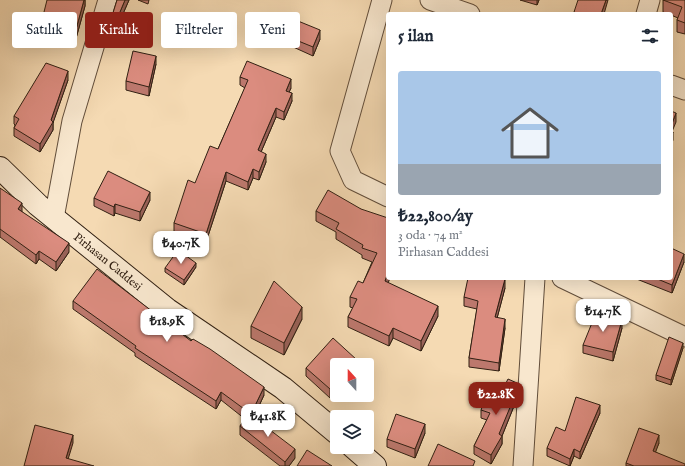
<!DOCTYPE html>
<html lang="tr">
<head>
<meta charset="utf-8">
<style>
	:root { --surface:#fff; --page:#f2f2f3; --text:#1f2937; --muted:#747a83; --accent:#8f2418 }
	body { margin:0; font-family:"IM FELL English",serif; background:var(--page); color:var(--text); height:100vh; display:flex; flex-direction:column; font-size:15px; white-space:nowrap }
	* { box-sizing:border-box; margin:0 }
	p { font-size:13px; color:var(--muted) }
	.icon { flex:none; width:22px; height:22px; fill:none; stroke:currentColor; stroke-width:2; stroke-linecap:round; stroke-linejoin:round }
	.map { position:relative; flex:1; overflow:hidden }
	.sheet { position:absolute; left:386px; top:12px; width:287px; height:268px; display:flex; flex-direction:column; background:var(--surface); border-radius:4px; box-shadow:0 4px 16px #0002 }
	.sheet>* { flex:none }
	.banner { position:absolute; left:12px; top:12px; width:314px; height:36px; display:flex; gap:8px }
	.needle { width:26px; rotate:339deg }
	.buttons { position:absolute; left:330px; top:358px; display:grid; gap:8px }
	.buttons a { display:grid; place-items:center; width:44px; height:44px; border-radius:4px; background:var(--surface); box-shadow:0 4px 16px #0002; font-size:20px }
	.price { position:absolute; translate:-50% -34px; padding:0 9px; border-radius:8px; background:#fff; color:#222; font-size:13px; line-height:26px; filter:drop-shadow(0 1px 2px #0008) }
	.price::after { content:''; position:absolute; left:50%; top:24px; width:12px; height:9px; margin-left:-6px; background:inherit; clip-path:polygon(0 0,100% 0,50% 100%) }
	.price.active { background:var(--accent); color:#fff }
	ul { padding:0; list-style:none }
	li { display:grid; align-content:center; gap:8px; height:212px; padding:0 12px }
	li span { display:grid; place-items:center; height:124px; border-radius:4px; color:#555 }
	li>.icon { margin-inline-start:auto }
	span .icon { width:72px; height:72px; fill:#fffc; stroke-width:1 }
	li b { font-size:17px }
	h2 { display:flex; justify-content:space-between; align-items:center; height:48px; padding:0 12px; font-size:17px }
	.chip { padding:0 14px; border-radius:4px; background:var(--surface); box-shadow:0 4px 16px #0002; font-size:14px; line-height:36px }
	.chip.active { background:var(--accent); color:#fff }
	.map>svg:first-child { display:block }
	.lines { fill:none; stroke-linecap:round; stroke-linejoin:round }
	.street-casing { stroke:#624e3b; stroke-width:21 }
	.secondary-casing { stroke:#312013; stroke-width:24 }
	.street { stroke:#f8e7ce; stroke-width:19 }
	.secondary { stroke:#f8e7ce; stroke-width:22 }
	.wall { fill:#bc786d; stroke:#312013 }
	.shaded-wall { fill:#996259; stroke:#312013 }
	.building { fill:#db8c7f; stroke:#312013 }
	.labels { text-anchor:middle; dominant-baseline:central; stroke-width:4; stroke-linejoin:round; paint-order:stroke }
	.street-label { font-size:12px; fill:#312013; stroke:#f8e7ce }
</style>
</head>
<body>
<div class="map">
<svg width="685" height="466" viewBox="0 0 685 466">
	<rect width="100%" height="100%" fill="#f5dab3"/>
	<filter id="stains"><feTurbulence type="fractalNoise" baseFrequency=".005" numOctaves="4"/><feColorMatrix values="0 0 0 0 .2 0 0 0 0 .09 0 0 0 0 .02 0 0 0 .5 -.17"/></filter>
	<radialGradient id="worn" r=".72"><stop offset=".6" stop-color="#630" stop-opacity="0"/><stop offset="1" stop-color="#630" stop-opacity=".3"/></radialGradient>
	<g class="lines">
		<g class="street-casing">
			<path id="street" d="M382,0L340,151L353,180L388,197
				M430,0L470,14
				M646,14L650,0
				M671,85L685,90
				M54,218L72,121L108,0
				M562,278L685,337
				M523,466L535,278"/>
		</g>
		<g class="secondary-casing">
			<g id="secondary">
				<path id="s1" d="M0,168L38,205L168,310L283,388L337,433"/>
				<path d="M353,447L375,466"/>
			</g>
		</g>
		<use href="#street" class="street"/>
		<use href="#secondary" class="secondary"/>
	</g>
	<path class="wall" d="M85,0V6L75,42L41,32V24Z
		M117,0H129L112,39L108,37V29Z
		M138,0H149L148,4Z
		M520,0H539L537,5Z
		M663,0H685V34L677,32V20L678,18L671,15V14H667L663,12Z
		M291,38L320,39L313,56L291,46Z
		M156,64L149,96L126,90V81Z
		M240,77L291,88L289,92L292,101L284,120L276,117L261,152L266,162L259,180L253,178L248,190L226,181L206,242L174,232V223L218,149L245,88L240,85Z
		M68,80L53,122V130L40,152L14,136V128L15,125L14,124V116Z
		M0,188L22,212L69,252L56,271L39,259L36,264L0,237Z
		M94,198L150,200L140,221L115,213L114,216L94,206Z
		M361,209L388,283L438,316L421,351L393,338L389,346L348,327V317L353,308L350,307V297L363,283L372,262L362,258V255L336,239V232L316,221V211Z
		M684,262L672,293L634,278H671Z
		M196,267L184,285L165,272V268Z
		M505,288L497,318L505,328L499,371L469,367V358L477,309L464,306V297Z
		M73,301L191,341L264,395L254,417L295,458L289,466H280L240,435V426L245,419L221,400L216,409L135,356V353L73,309Z
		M302,319L284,355L251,338V326Z
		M622,328L613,361L583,353V345Z
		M683,348L671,385L656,380V375Z
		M357,365L330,398L306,376V368Z
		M502,391H517L516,401L502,436V444L491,464L474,454V446L487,420L481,418V410Z
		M600,413L580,459L574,456L570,466L547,456V448L565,431Z
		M425,433L415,458L387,447V439Z
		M659,443L655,452L685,466H626V463Z"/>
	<path class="shaded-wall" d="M84,0H85V6L75,42V33Z
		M125,0H129L112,39V31Z
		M537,0H539L537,5Z
		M606,0H608L604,14H601Z
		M320,30V39L313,56V47Z
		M156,56V64L149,96V87Z
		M68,71V80L53,123V122V130L40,152V144L51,120Z
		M291,79V88L286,99V91Z
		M292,93V101L284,120V112Z
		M276,108V117L258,159V150Z
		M676,113V122L671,134V126Z
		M673,132V140L671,146V137Z
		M266,154V162L259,180V172Z
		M253,169V178L248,190V182Z
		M226,172V181L206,242V234Z
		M150,192V200L140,221V212Z
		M22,203V212L18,209Z
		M115,204V213L114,216V207Z
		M69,243V252L56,271V262Z
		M39,251V259L36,264V255Z
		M684,254V262L672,293V285Z
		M196,263V267L184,285V280Z
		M388,272V278H390L385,291V281Z
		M505,279V288L495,326V317Z
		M438,306V316L421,351V341Z
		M302,307V319L284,355V343Z
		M505,319V328L499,371V363Z
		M622,320V328L613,361V352Z
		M393,328V338L389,346V336Z
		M683,343V348L671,385V380Z
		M357,360V365H352Z
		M337,382V390L330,398V389Z
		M517,383L516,401L502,436V444L491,464V455Z
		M264,387V395L251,423V414Z
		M221,392V400L216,409V401Z
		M600,405V413L580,459V452Z
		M425,424V433L415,458V449Z
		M73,435V443L66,466V458Z
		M659,435V443L653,459V451Z
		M295,449V458L289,466H285V462Z
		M574,449V456L570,466V459Z"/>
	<path class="building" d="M47,0H84L75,33L41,24Z
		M117,0H125L112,31L108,29Z
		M578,0H606L601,14H580L574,12Z
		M663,0H685V23L677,20L682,7Z
		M298,21L320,30L313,47L291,38Z
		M133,51L156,56L149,87L126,81Z
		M247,61L291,79L286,91L292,93L284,112L276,108L258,150L266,154L259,172L253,169L248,182L226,172L206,234L174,223L188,180L195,183L210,146L218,149L248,80L240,77Z
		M46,63L68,71L51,120L53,122L40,144L14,128L19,119L14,116Z
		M671,111L676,113L671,126Z
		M671,131L673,132L671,137Z
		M108,171L150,192L140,212L115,204L114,207L94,198Z
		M0,188L22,203L18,209L69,243L56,262L39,251L36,255L0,229Z
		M328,190L361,209L388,218V272L385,281L438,306L421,341L393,328L389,336L348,317L357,299L350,297L358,281L363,283L377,253L362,248L363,245L336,229L339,223L316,211Z
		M671,248L684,254L672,285L655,278H671Z
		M178,250L196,263L184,280L165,268Z
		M97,269L191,341L193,339L210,349L264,387L251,414L221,392L216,401L135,348L136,346L73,301Z
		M468,278H500L505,279L495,317L505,319L499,363L469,358L478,301L464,297Z
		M274,281L302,307L284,343L251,326Z
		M596,313L622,320L613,352L583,345Z
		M669,337L683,343L671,380L656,375Z
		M333,338L357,360L352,365H337V382L330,389L306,368Z
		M508,379L517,383L516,393L499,434L502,436L491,455L474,446L490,413L481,410L490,386L502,391Z
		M576,397L600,405L580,452L574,449L570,459L547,448L556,427L565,431Z
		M249,414L295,449L285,462L240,426Z
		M396,414L425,424L415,449L387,439Z
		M35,425L73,435L66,458L94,466H24Z
		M639,428L659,435L653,451L685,464V466H634L626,463Z
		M438,444L475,461L473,466H428Z
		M307,450L332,466H297Z"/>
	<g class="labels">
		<g class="street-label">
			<text stroke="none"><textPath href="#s1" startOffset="143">Pirhasan Caddesi</textPath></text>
		</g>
	</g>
	<rect width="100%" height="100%" filter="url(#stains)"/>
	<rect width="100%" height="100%" fill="url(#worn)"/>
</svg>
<div class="buttons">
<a><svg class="needle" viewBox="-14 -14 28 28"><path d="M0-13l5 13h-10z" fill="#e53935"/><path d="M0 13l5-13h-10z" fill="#747a83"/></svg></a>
<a><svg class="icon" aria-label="layers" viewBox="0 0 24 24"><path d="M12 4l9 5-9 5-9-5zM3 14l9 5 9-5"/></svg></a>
</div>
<b class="price" style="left:181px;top:265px">₺40.7K</b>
<b class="price" style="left:603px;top:333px">₺14.7K</b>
<b class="price" style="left:167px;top:343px">₺18.9K</b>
<b class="price active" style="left:496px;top:416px">₺22.8K</b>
<b class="price" style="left:268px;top:438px">₺41.8K</b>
<div class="banner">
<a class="chip">Satılık</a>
<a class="chip active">Kiralık</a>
<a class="chip">Filtreler</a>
<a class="chip">Yeni</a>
</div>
<section class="sheet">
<h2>5 ilan<svg class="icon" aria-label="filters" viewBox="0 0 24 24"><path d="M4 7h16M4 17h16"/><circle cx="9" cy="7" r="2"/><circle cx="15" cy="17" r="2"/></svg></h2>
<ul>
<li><span style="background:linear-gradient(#a9c7e8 75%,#9aa5b1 0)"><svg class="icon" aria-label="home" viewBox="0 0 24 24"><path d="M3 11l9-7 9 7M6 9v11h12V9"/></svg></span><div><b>₺22,800/ay</b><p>3 oda · 74 m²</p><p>Pirhasan Caddesi</p></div></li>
</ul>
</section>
</div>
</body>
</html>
